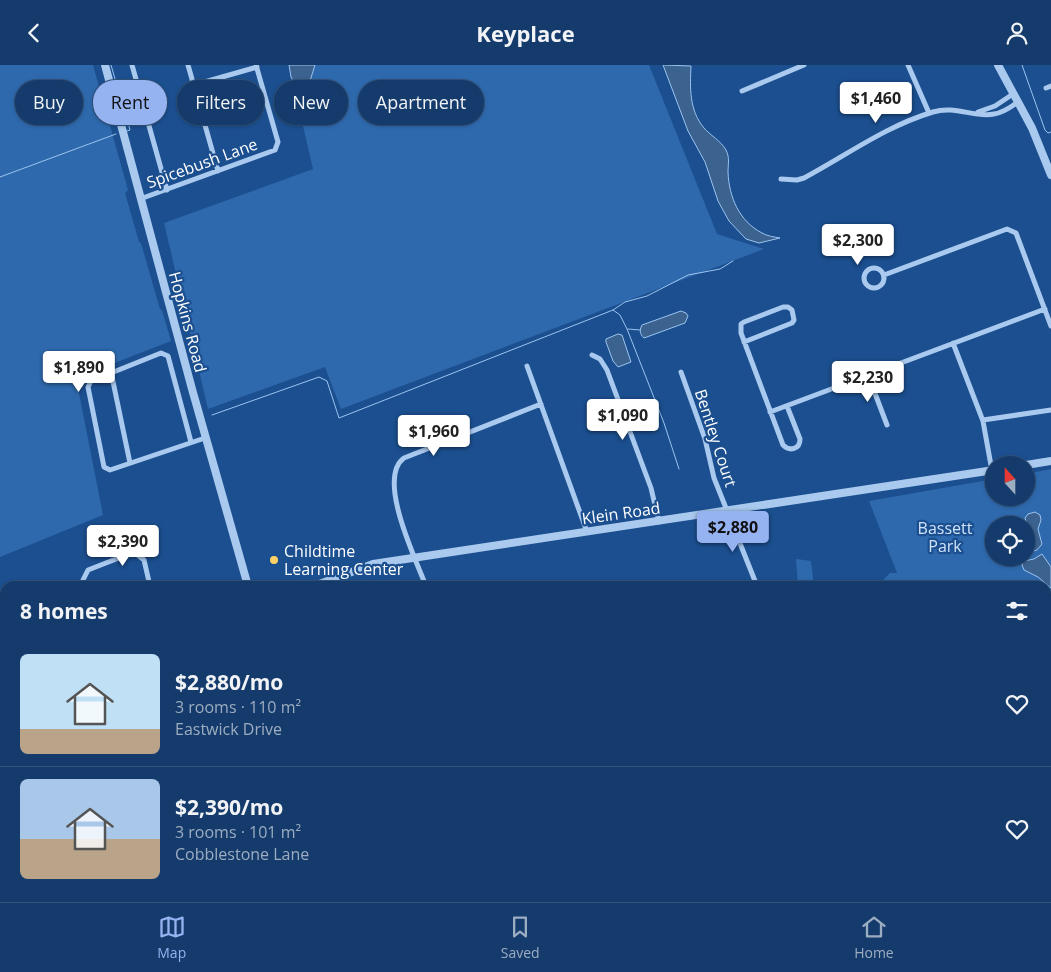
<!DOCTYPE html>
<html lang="en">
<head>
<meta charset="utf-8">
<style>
	:root { --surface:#143b6b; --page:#1d4271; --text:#f1f3f6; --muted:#9dadc1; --line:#33557e; --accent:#95b2f1 }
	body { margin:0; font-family:"Open Sans",sans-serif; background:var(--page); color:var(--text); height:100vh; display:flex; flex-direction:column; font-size:19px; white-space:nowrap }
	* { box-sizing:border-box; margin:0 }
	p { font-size:16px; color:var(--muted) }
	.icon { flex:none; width:28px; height:28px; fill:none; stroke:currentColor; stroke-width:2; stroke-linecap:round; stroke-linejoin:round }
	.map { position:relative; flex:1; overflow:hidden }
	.panel { position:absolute; left:0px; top:516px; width:1051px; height:321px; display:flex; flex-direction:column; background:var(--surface); border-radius:15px 15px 0 0; box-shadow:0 1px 4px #0004,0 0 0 1px var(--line) }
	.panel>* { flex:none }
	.hud { position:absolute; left:15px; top:15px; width:500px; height:45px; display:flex; gap:10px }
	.needle { width:32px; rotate:339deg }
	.buttons { position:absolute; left:985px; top:391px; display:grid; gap:10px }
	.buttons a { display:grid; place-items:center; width:50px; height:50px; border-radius:50%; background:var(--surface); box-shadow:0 1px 4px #0004,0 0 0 1px var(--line); font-size:25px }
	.price { position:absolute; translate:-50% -42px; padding:0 11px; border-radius:5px; background:#fff; color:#222; font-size:16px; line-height:32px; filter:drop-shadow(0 1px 2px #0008) }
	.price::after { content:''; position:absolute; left:50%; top:30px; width:15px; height:11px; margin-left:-8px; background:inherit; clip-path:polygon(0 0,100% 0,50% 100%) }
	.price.on { background:var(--accent); color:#111 }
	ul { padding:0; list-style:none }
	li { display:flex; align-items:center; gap:15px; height:125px; padding:0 20px }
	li+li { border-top:1px solid var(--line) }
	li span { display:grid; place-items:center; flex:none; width:140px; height:100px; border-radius:8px; color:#555 }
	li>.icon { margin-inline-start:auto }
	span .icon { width:60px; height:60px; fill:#fffc; stroke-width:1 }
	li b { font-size:21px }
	h2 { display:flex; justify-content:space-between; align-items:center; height:60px; padding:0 20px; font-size:21px }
	.pill { padding:0 18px; border-radius:22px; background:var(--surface); box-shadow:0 1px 4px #0004,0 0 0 1px var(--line); font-size:18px; line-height:45px }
	.pill.on { background:var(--accent); color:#111 }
	header { display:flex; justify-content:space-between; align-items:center; height:65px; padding:0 20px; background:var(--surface); font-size:22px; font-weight:700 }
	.tabs { display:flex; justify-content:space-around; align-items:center; height:70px; border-top:1px solid var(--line); background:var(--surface); font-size:14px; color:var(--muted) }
	.tabs a { display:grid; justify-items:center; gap:2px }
	.tabs .on { color:var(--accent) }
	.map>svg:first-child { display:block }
	.green { fill:#2e69ad; fill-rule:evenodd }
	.water { fill:#3c6290; stroke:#9cc4f0 }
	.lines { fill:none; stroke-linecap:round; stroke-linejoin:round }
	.stream { stroke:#9cc4f0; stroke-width:1 }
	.minor { stroke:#a9c9ee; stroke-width:5 }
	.tertiary { stroke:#a9c9ee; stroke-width:8 }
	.poi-dot { fill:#ffd166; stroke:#1b4f8f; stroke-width:2 }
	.labels { text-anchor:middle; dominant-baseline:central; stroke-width:4.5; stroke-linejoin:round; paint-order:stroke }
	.street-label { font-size:16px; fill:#fff; stroke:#1b4f8f }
	.park-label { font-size:16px; fill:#cfe3fa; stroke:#1b4f8f }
	.poi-label { font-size:16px; fill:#fff; stroke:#1b4f8f; text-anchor:start }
</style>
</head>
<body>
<header><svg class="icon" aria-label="back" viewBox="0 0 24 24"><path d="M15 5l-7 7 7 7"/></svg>Keyplace<svg class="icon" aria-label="person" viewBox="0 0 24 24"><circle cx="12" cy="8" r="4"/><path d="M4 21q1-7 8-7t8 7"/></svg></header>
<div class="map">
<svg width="1051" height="837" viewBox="0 0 1051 837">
	<rect width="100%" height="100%" fill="#1b4f8f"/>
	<path class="green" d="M0,0H93L128,125L125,128L139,177L141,178L160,244L162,245L171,276L76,313L103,450L0,492Z
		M315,0H649L717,169L764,184L341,344L325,302L208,344L164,158L313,104L292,14C304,31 313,12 315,0Z
		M1051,404V714L1046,716V521H880L884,514L890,508H897L869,436L994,414V432H1026V409ZM994,460H1026V492H994Z
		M796,494L811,496L814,521H798Z
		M353,832L355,837H95L93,833Z
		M793,833L920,832L922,837H781Z"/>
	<path class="water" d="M289,0H315L310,16L302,20L294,18L291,12Z
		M663,0L691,1C690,23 689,45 704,63C710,70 721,76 726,85C730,93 728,99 728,107C729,132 739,156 762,168C767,171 774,172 780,173L759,178L746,174L729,156L718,136L705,97L688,66Z
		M681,246L686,248L688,251L685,258L644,273C640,269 639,266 642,260Z
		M618,269L622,270L631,297L618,302L613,296L606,277V274Z
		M1035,447L1040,450L1041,455L1038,464L1042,479L1037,485L1026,488L1027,459L1025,453L1028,449Z
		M1042,489L1051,502V523L1038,512L1024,505L1022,500L1024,496L1034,494Z"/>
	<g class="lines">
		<path class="stream" d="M111,0L130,65L127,66
			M1022,0L1045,65L1048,68L1051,67
			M0,112L116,69
			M613,245L625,237L647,231L688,210L720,204L733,196
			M628,264L640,265
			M212,350L319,312L327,316L339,353L613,245L620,250L627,264L664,358L679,404"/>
		<path class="minor" d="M132,0L167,125
			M188,0L218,106
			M908,0L929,48
			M194,20L257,2
			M1046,23L1051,21
			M742,26L804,0
			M978,47L995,41L1013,29
			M781,114L797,115L804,113C847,90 886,61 933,47C955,40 974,53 994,49C1003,48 1011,42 1018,37
			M140,134L275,85L278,77L256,0
			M864 213a10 10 0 1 1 20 0a10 10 0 1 1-20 0Z
			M884,210L1007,164L1016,168L1051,261
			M744,277L792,258L794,255L792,245L788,242H783L744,257L741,259V268L783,380C790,387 800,384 800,374L787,341
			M953,278L983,356L992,406
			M592,290L600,294L607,305L651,423L659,457
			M527,301L587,467
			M111,307L130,398
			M681,307L705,374L714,413L757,521
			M868,310L887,360
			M770,347L1045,244
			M983,355L1051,345
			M191,377L168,291L161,288L91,316L88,322L104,402L110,405L205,373
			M85,521L83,515L88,505L134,487L144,495L150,521
			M426,521C416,495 376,413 404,393L541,339
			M0,551L5,549
			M1046,725L1051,723
			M0,740L5,738
			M42,832L43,837
			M464,837L466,832
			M637,837L685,832"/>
		<path class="tertiary" d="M105,0L192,324L248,521
			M998,0L1032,63L1051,110
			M1026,400L1051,396
			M314,521L373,499L994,405
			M0,642L5,640
			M362,832L364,837"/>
	</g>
	<circle class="poi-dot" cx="274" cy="495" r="5"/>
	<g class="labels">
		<g class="street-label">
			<text transform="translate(202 98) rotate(-20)">Spicebush Lane</text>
			<text transform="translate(188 257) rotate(75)">Hopkins Road</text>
			<text transform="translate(716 373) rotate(72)">Bentley Court</text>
			<text transform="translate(621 448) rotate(-8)">Klein Road</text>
		</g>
		<g class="park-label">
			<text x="945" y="463">Bassett<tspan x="945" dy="18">Park</tspan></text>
		</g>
		<g class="poi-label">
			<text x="284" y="486">Childtime<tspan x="284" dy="18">Learning Center</tspan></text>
		</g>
	</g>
</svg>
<div class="buttons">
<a><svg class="needle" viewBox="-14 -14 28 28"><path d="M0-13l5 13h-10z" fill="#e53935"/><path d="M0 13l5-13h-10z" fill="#9dadc1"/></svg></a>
<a><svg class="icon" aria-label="locate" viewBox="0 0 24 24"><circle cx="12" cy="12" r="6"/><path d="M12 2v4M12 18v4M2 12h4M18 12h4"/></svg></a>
</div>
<b class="price" style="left:876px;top:59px">$1,460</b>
<b class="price" style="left:858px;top:201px">$2,300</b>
<b class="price" style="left:79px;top:328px">$1,890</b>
<b class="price" style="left:868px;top:338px">$2,230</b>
<b class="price" style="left:623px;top:376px">$1,090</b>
<b class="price" style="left:434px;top:392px">$1,960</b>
<b class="price on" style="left:733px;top:488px">$2,880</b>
<b class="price" style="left:123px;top:502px">$2,390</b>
<div class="hud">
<a class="pill">Buy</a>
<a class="pill on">Rent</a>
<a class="pill">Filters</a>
<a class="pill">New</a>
<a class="pill">Apartment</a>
</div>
<section class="panel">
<h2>8 homes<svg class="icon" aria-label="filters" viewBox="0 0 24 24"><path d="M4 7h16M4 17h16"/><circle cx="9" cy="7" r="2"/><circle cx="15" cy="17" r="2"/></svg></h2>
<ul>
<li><span style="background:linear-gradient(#bfe0f5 75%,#b9a48a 0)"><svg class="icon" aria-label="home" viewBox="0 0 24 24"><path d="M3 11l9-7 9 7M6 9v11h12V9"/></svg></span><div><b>$2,880/mo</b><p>3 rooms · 110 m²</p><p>Eastwick Drive</p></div><svg class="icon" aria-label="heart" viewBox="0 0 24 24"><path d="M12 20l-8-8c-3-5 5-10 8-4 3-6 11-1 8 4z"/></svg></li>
<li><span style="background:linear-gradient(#a9c7e8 60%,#b9a48a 0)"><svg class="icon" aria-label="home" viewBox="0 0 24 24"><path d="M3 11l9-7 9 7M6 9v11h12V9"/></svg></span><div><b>$2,390/mo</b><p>3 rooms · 101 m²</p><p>Cobblestone Lane</p></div><svg class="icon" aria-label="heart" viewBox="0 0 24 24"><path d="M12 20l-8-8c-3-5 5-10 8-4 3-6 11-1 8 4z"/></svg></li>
</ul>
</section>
</div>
<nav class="tabs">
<a class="on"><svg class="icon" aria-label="map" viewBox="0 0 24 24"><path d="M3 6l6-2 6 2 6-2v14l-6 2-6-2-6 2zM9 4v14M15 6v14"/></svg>Map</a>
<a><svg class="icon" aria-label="saved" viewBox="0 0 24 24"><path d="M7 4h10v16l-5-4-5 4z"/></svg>Saved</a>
<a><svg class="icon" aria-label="home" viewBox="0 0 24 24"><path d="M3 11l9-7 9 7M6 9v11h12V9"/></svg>Home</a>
</nav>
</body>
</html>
